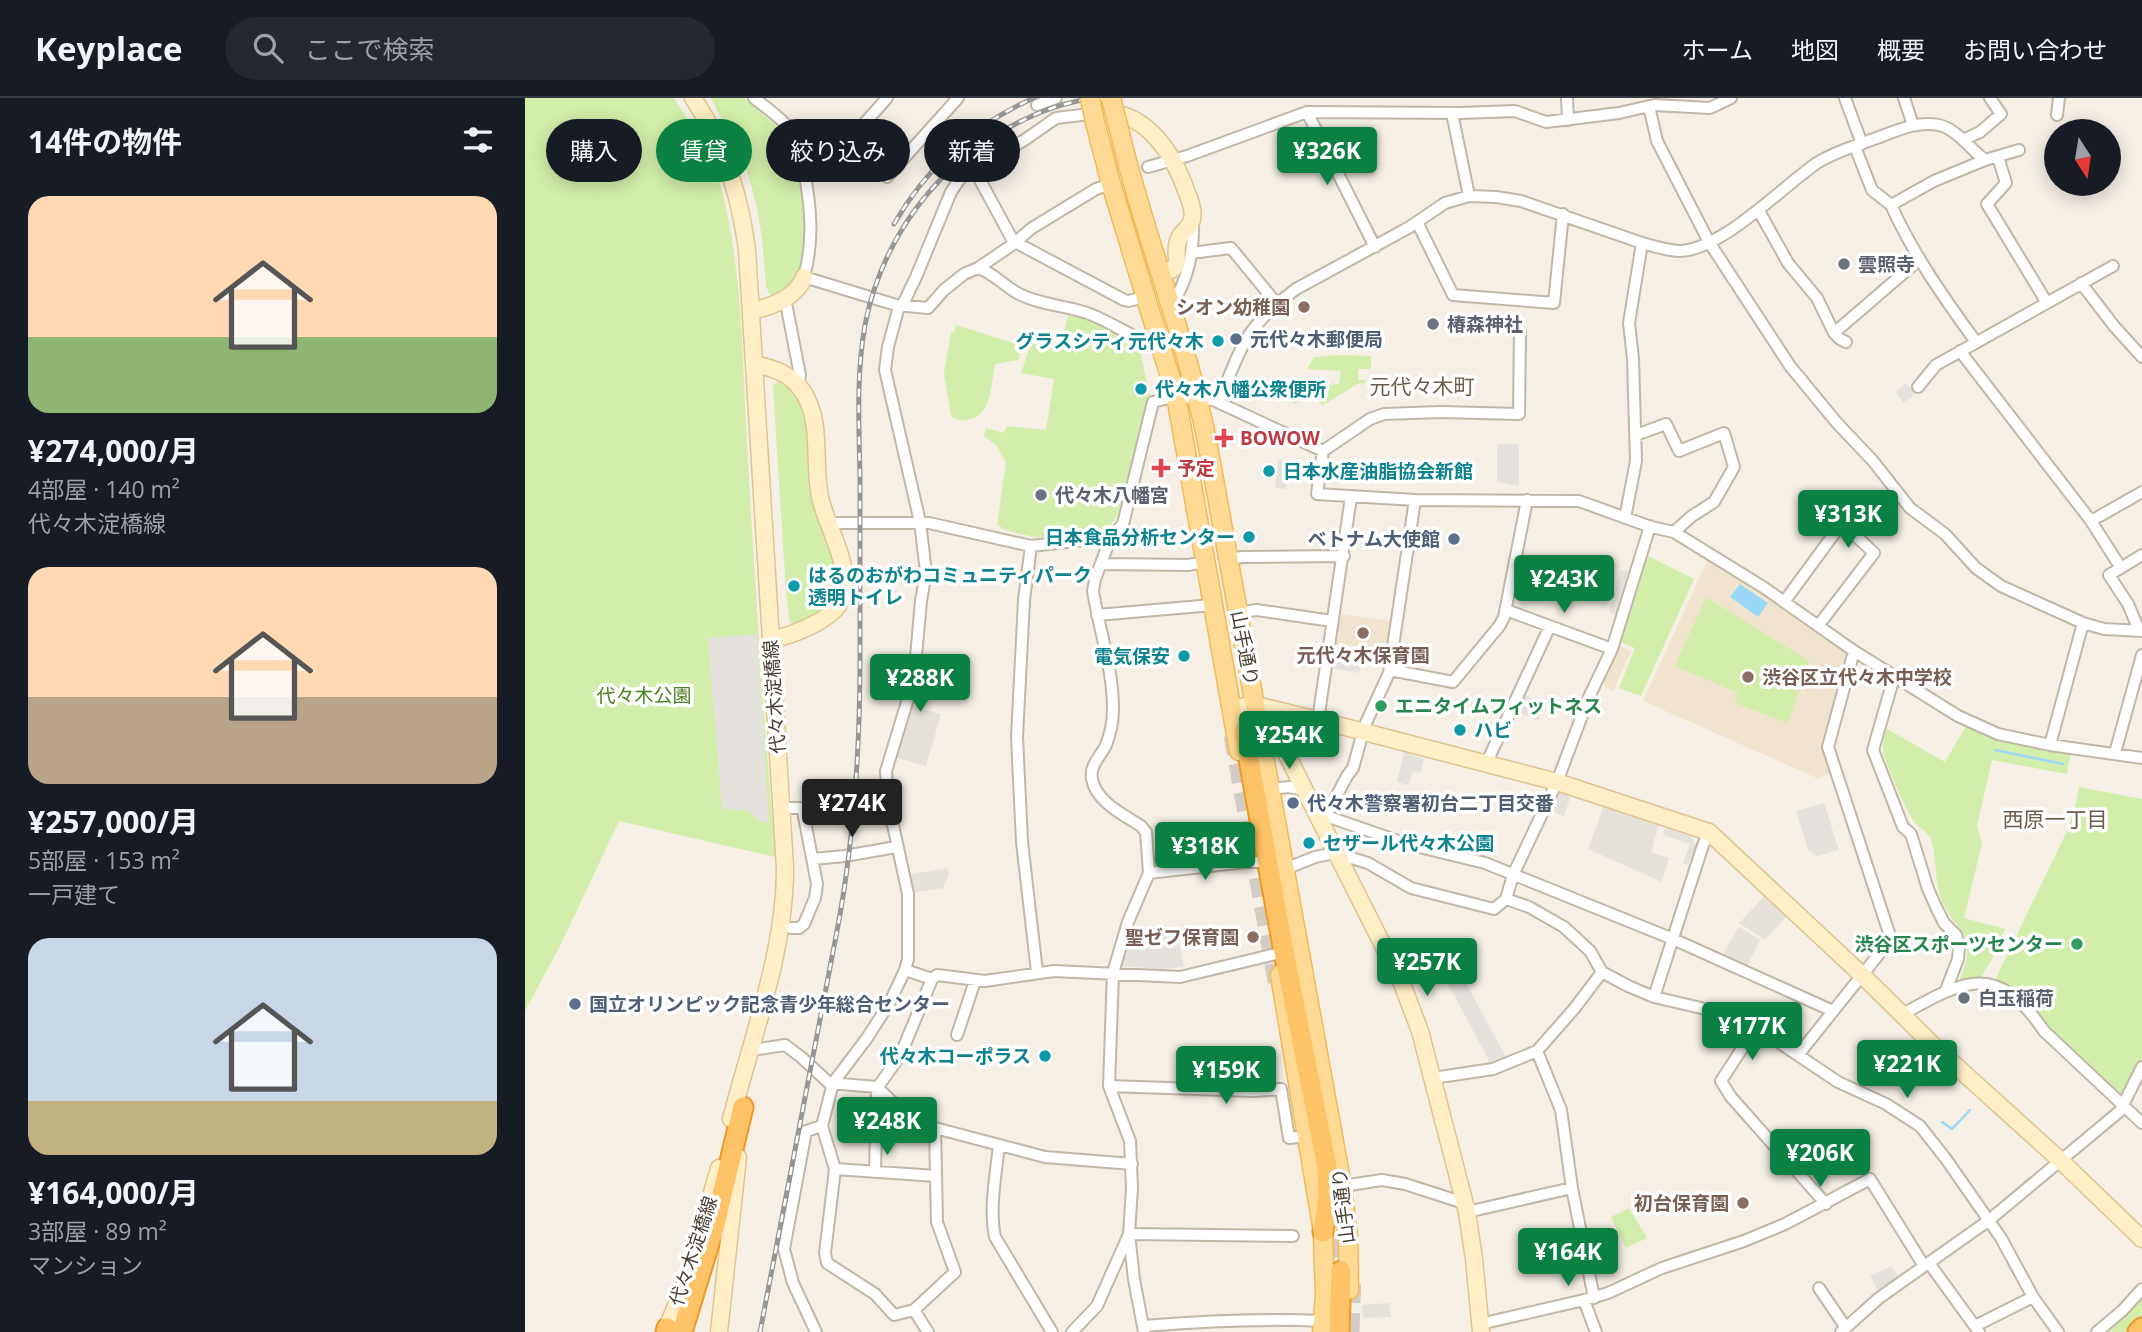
<!DOCTYPE html>
<html lang="ja">
<head>
<meta charset="utf-8">
<style>
	:root { --surface:#171b24; --page:#242831; --text:#f1f3f6; --muted:#9ea1a6; --line:#363941; --accent:#0b8043 }
	body { margin:0; font-family:"Open Sans","Noto Sans JP",sans-serif; background:var(--page); color:var(--text); height:100vh; display:flex; flex-direction:column; font-size:26px; white-space:nowrap }
	* { box-sizing:border-box; margin:0 }
	p { font-size:23px; color:var(--muted) }
	.icon { flex:none; width:38px; height:38px; fill:none; stroke:currentColor; stroke-width:2; stroke-linecap:round; stroke-linejoin:round }
	.map { position:relative; flex:1; overflow:hidden }
	.panel { display:flex; flex-direction:column; background:var(--surface); width:525px }
	.panel>* { flex:none }
	.top-card { position:absolute; left:21px; top:21px; width:665px; height:63px; display:flex; gap:14px }
	.needle { width:46px; rotate:168deg }
	.buttons { position:absolute; left:1519px; top:21px; display:grid; gap:14px }
	.buttons a { display:grid; place-items:center; width:77px; height:77px; border-radius:50%; background:var(--surface); box-shadow:0 4px 18px #0003; font-size:35px }
	.price { position:absolute; translate:-50% -60px; padding:0 16px; border-radius:7px; background:var(--accent); color:#fff; font-size:23px; line-height:46px; filter:drop-shadow(0 2px 4px #0008) }
	.price::after { content:''; position:absolute; left:50%; top:42px; width:21px; height:16px; margin-left:-10px; background:inherit; clip-path:polygon(0 0,100% 0,50% 100%) }
	.price.selected { background:#222; color:#fff }
	ul { padding:0; list-style:none }
	li { display:grid; align-content:center; gap:14px; height:371px; padding:0 28px }
	li span { display:grid; place-items:center; height:217px; border-radius:21px; color:#555 }
	li>.icon { margin-inline-start:auto }
	span .icon { width:126px; height:126px; fill:#fffc; stroke-width:1 }
	li b { font-size:30px }
	h2 { display:flex; justify-content:space-between; align-items:center; height:84px; padding:0 28px; font-size:30px }
	.tag { padding:0 24px; border-radius:32px; background:var(--surface); box-shadow:0 4px 18px #0003; font-size:24px; line-height:63px }
	.tag.selected { background:var(--accent); color:#fff }
	header { display:flex; align-items:center; gap:42px; box-sizing:border-box; height:98px; padding:0 35px; background:var(--surface); border-bottom:2px solid var(--line) }
	header strong { font-size:33px }
	nav { display:flex; gap:38px; margin-inline-start:auto; font-size:24px }
	.search { width:490px; height:63px; background:var(--page); display:flex; align-items:center; gap:18px; box-sizing:border-box; padding:0 24px; border-radius:38px; color:var(--muted); font-size:26px }
	main { display:flex; flex:1; min-height:0 }
	.map>svg:first-child { display:block }
	.industrial { fill:#e7e1db }
	.education { fill:#f0e4ce }
	.green { fill:#d3eeaa }
	.parking { fill:#e5e2de }
	.water { fill:#9bd8f8 }
	.lines { fill:none; stroke-linecap:round; stroke-linejoin:round }
	.stream { stroke:#9bd8f8; stroke-width:2.5 }
	.highway-tunnel { stroke:#d2ccc2; stroke-width:19; stroke-dasharray:19 10; stroke-linecap:butt }
	.street-casing { stroke:#c1b7a7; stroke-width:14 }
	.secondary-casing { stroke:#ddc492; stroke-width:19 }
	.primary-casing { stroke:#f1ba58; stroke-width:21 }
	.highway-casing { stroke:#ef9926; stroke-width:23 }
	.street { stroke:#fff; stroke-width:10 }
	.secondary { stroke:#ffeec6; stroke-width:16 }
	.primary { stroke:#ffda95; stroke-width:18 }
	.highway { stroke:#ffc367; stroke-width:19 }
	.rail-casing { stroke:#969696; stroke-width:5 }
	.rail { stroke:#fff; stroke-width:2.5; stroke-dasharray:8; stroke-linecap:butt }
	.primary-bridge-casing { stroke:#f1ba58; stroke-width:21; stroke-linecap:butt }
	.primary-bridge { stroke:#ffda95; stroke-width:18 }
	.worship-dot { fill:#6b7280; stroke:#fff; stroke-width:2.5 }
	.education-dot { fill:#8d6e63; stroke:#fff; stroke-width:2.5 }
	.service-dot { fill:#5c6f8a; stroke:#fff; stroke-width:2.5 }
	.culture-dot { fill:#0f9aa8; stroke:#fff; stroke-width:2.5 }
	.health-dot { fill:#e0444e; stroke:#fff; stroke-width:2.5 }
	.leisure-dot { fill:#2e9e5b; stroke:#fff; stroke-width:2.5 }
	.labels { text-anchor:middle; dominant-baseline:central; stroke-width:7; stroke-linejoin:round; paint-order:stroke }
	.worship-label { font-size:19px; font-weight:bold; fill:#5b616d; stroke:#fff; text-anchor:start }
	.education-label { font-size:19px; font-weight:bold; fill:#785e54; stroke:#fff; text-anchor:end }
	.service-label { font-size:19px; font-weight:bold; fill:#4e5e75; stroke:#fff; text-anchor:start }
	.culture-label { font-size:19px; font-weight:bold; fill:#0d838f; stroke:#fff; text-anchor:start }
	.health-label { font-size:19px; font-weight:bold; fill:#be3a42; stroke:#fff; text-anchor:start }
	.street-label { font-size:19px; fill:#483f34; stroke:#fff }
	.park-label { font-size:19px; fill:#4b8121; stroke:#fff }
	.leisure-label { font-size:19px; font-weight:bold; fill:#27864d; stroke:#fff; text-anchor:start }
	.neighbourhood-label { font-size:21px; fill:#6c5d4a; stroke:#fff }
</style>
</head>
<body>
<header>
<strong>Keyplace</strong>
<div class="search"><svg class="icon" aria-label="search" viewBox="0 0 24 24"><circle cx="10" cy="10" r="6"/><path d="M15 15l6 6"/></svg>ここで検索</div>
<nav><a>ホーム</a><a>地図</a><a>概要</a><a>お問い合わせ</a></nav>
</header>
<main>
<section class="panel">
<h2>14件の物件<svg class="icon" aria-label="filters" viewBox="0 0 24 24"><path d="M4 7h16M4 17h16"/><circle cx="9" cy="7" r="2"/><circle cx="15" cy="17" r="2"/></svg></h2>
<ul>
<li><span style="background:linear-gradient(#ffd9b3 65%,#8fb573 0)"><svg class="icon" aria-label="home" viewBox="0 0 24 24"><path d="M3 11l9-7 9 7M6 9v11h12V9"/></svg></span><div><b>¥274,000/月</b><p>4部屋 · 140 m²</p><p>代々木淀橋線</p></div></li>
<li><span style="background:linear-gradient(#ffd9b3 60%,#b9a48a 0)"><svg class="icon" aria-label="home" viewBox="0 0 24 24"><path d="M3 11l9-7 9 7M6 9v11h12V9"/></svg></span><div><b>¥257,000/月</b><p>5部屋 · 153 m²</p><p>一戸建て</p></div></li>
<li><span style="background:linear-gradient(#c9d6e8 75%,#c2b280 0)"><svg class="icon" aria-label="home" viewBox="0 0 24 24"><path d="M3 11l9-7 9 7M6 9v11h12V9"/></svg></span><div><b>¥164,000/月</b><p>3部屋 · 89 m²</p><p>マンション</p></div></li>
</ul>
</section>
<div class="map">
<svg width="1617" height="1234" viewBox="0 0 1617 1234">
	<rect width="100%" height="100%" fill="#f5efe6"/>
	<path class="industrial" d="M388,608L416,616L401,668L372,660Z
		M1081,708L1134,726L1126,754L1144,760L1137,784L1063,751L1078,710Z
		M423,770L424,777L418,790L386,795L383,777Z
		M1240,798L1262,818L1240,842L1214,825Z
		M1214,829L1235,842L1226,860L1201,850Z"/>
	<path class="education" d="M1184,459L1211,476L1323,555L1299,647L1306,674L1294,681L1118,603Z
		M813,516L867,523L864,551L808,546Z
		M1095,548L1106,553L1088,593L1079,589L1080,586L1077,584Z"/>
	<path class="green" d="M0,0H149C164,25 185,50 193,78C219,168 217,269 223,362C230,495 240,627 250,759L94,723L36,846L0,913Z
		M186,0H220L259,35L267,44L272,57L284,134L275,175L271,186L252,199L245,198L241,188L237,140L232,110L223,76Z
		M543,218L565,220L614,247L625,299L592,418L583,431C548,440 505,446 472,427L481,365L472,348L459,338L461,330L479,335L482,328L521,332L529,281L496,275L506,245L535,250Z
		M431,227L498,248L493,262L470,266C466,286 467,319 442,322C435,323 432,322 426,318L419,275L426,234L429,235Z
		M815,257L846,258V271H833V282H841L840,285L832,286L797,308L795,305L796,299L791,296L780,294L778,298L775,297L771,306L764,302L770,288L776,291L795,294L804,287L814,286L816,273L782,271L789,259Z
		M255,283L268,290L284,322L313,479L306,511L278,525H265L261,494L248,287Z
		M1121,457L1169,481L1116,598L1094,590L1110,550L1093,543Z
		M1181,499L1284,563L1263,625L1210,605L1213,595L1150,568Z
		M1441,628L1491,645L1546,653L1542,676L1467,662L1452,728L1457,745L1439,820L1480,831L1469,858L1455,880L1434,883C1457,833 1426,834 1414,794C1410,777 1411,758 1406,741C1403,733 1392,729 1388,722C1381,711 1359,664 1358,652C1357,646 1360,637 1362,631L1420,664Z
		M1554,689L1617,701V959L1600,994L1593,998L1470,882L1544,729L1547,716L1549,715Z
		M1104,1110L1122,1140L1101,1150L1086,1119Z
		M1617,1199V1220L1601,1234H1578Z"/>
	<path class="parking" d="M1381,285L1390,296L1378,305L1371,294Z
		M972,346H994V388L972,384Z
		M753,361L765,362L761,391L750,390Z
		M1096,472L1103,474L1091,517L1084,514Z
		M232,536L244,724H236L222,712L197,711L183,540Z
		M809,549L840,554L834,575L806,570Z
		M997,596L1020,606L1013,623L989,612Z
		M879,654L899,661L896,675L887,674L884,687L872,684Z
		M1037,694L1046,697L1039,718L1024,712L1032,696Z
		M1299,705L1314,752L1292,758L1283,752L1271,713Z
		M1140,730L1166,738L1171,748L1165,767L1158,765L1165,746L1138,737Z
		M651,830L659,869L636,871L596,868L606,832L630,833Z
		M1201,850L1226,860L1222,869L1198,858Z
		M920,864L934,872L982,961L967,968L913,867Z
		M1367,1168L1375,1182L1355,1196L1345,1178Z
		M864,1205L866,1219L838,1220L837,1207Z"/>
	<path class="water" d="M1215,486L1243,505L1233,519L1205,499Z"/>
	<g class="lines">
		<path class="stream" d="M1470,652L1538,666
			M1417,1024L1427,1031L1445,1012"/>
		<path class="highway-tunnel" d="M708,637L754,894
			M803,1112L808,1142L809,1173
			M825,1234L827,1176"/>
		<g class="street-casing">
			<path id="street" d="M229,0C243,11 263,25 272,41C276,50 278,62 279,72C286,109 289,142 279,179L371,207L403,210L419,192L439,176L453,170L487,147L507,130L571,91L586,86
				M362,0L322,45L362,79L433,0
				M1042,0L1043,22
				M1320,0L1337,46
				M1379,0L1388,27
				M512,7L531,0
				M1124,8L1132,43L1184,144L1265,268L1312,325L1348,363L1385,410L1420,436L1451,470L1476,488L1558,525L1579,531L1617,533
				M782,14L850,149
				M927,15L944,98
				M1532,17L1534,0
				M1438,42L1455,34L1476,16L1465,0
				M1330,49L1347,92L1366,107L1409,83L1460,62
				M1473,59L1481,85L1462,106L1522,205
				M448,69L487,141L490,144L599,202L603,203L621,199
				M623,69L662,58L782,14L935,15L990,13L1021,24L1094,15L1129,7L1185,10L1206,0
				M1366,107C1388,156 1419,200 1451,244
				M1234,113L1263,165L1292,200L1309,235L1315,241L1321,244
				M892,124L928,197L1029,205L1038,116
				M666,155L706,150L752,206
				M453,170C469,175 479,188 494,196C515,207 539,207 562,215C588,224 608,242 636,247
				M1556,185L1589,228L1617,259
				M260,200L275,277L273,287
				M646,207C663,184 669,152 668,123
				M1309,235L1395,161
				M1435,253L1566,423L1596,470
				M1393,289L1411,267L1588,168
				M693,304C705,279 713,250 730,229C742,214 756,202 771,191L883,130L920,105L944,98L971,99L996,103L1117,145C1128,148 1141,152 1153,153C1195,154 1258,88 1292,65C1311,53 1336,46 1357,38C1375,31 1394,23 1414,27C1432,31 1446,52 1460,62L1494,52
				M1111,337L1141,326L1154,353L1199,335L1209,369L1189,404L1167,418L1149,434
				M798,353L845,321L859,316L916,314L994,316L995,234
				M1100,420L1111,363L1108,261L1104,225L1117,145
				M1566,423L1617,394
				M305,425H404L506,448L586,439
				M506,448L499,502L492,639L497,744L512,874
				M703,461L717,459L819,458
				M576,466L663,467L681,464
				M1259,504L1317,425L1349,455L1293,528
				M981,512L1087,551
				M709,515L732,512L807,523
				M572,517L688,507
				M1614,532L1603,506L1584,477L1617,457
				M865,572L928,584L975,527L979,519L1002,402
				M1369,579L1348,652L1378,729L1386,736L1403,791L1412,811L1419,825L1431,837L1434,849L1433,861L1421,892
				M793,622L826,399
				M1525,647L1558,525
				M1590,655L1617,557
				M961,666L1025,528
				M745,691L764,689L779,692
				M256,710H275L278,713L292,786L290,800L279,826L274,830H266
				M801,718L882,746L960,765L1148,841L1308,913
				M797,720L801,718L822,678L828,670L840,627L864,575L890,402
				M288,761L320,758L371,749
				M760,771L790,759L810,755L843,765L886,790L969,811L981,801L988,777L1032,684L1064,599L1087,551L1125,428
				M624,775L720,764H735
				M981,801L1004,809L1039,829L1065,853L1077,874L1103,888L1129,899L1189,913L1231,929L1313,984L1361,1006L1395,1028L1421,1061L1476,1140L1508,1199L1533,1234
				M380,872L407,881L412,877L460,883L529,873L655,879L751,856
				M1129,899L1178,747L1184,734
				M1378,916C1441,881 1472,864 1519,933L1617,1025
				M1231,929L1196,983L1206,999L1301,1106
				M432,937L450,883
				M234,951L260,947L276,959L304,985L352,989L386,1022L410,1030L520,1059L607,1066
				M1012,953L1036,1012L1047,1090L1069,1200
				M1273,957L1366,841L1303,649L1329,553
				M908,980L968,971L1012,953L1049,911L1077,874
				M584,988L729,993L756,991L764,1040L783,1038
				M410,1030L412,1124L430,1174L389,1212L369,1217L350,1196L302,1165L300,1155L310,1071L297,1028L308,985L342,940L365,904L380,872L383,861V796L363,704L361,673L389,581L396,503L401,474L395,424L360,272L363,249L373,212L379,204L391,179L426,94L434,82L448,69L498,43L531,20L573,15
				M474,1047C471,1076 464,1110 470,1139L527,1234
				M310,1071L411,1078
				M350,1074L352,990L375,958L407,881
				M817,1088L857,1082L880,1086L939,1105
				M942,1114L1047,1090
				M1404,1165L1454,1234
				M1294,1190L1321,1230
				M1059,1202L1071,1234
				M389,1212L403,1234
				M955,1226L1059,1202L1083,1195L1137,1170L1219,1143L1260,1126L1345,1081L1399,1168
				M618,1228C678,1223 738,1220 798,1223
				M1450,1228L1508,1199
				M291,1234L268,1185L259,1151L281,1033L297,1028
				M547,1234L572,1208L604,1136L607,1090L605,1043L584,988L588,875L603,824L624,775L621,734L616,728C599,717 571,704 567,681C564,668 576,658 581,647C586,635 588,622 588,610C588,571 574,531 568,493L570,481L586,439L598,426L628,304L651,298L688,302L798,353L792,396L890,402L1054,403L1126,429L1149,434L1157,439L1238,489L1329,553L1433,618L1473,636L1525,647L1617,660
				M619,1234L609,1181L604,1136L768,1138
				M1316,1234L1354,1200L1463,1123L1595,1013L1617,969
				M1572,1234L1598,1212L1617,1191"/>
		</g>
		<g class="secondary-casing">
			<path id="secondary" d="M168,0C199,46 215,97 222,152L260,770C260,855 227,939 206,1021
				M573,0L579,14C623,15 649,57 662,95C665,102 669,113 667,121C666,130 655,134 653,143C647,161 662,168 636,176
				M234,211C251,207 273,197 279,179
				M237,268C256,272 270,280 280,297C298,329 287,369 296,403C304,434 328,469 316,502C310,520 272,535 254,540
				M731,607L758,649L876,883L895,933L942,1114L949,1161L956,1234
				M706,610L731,607L793,622L1032,684L1184,734L1337,877L1410,949L1536,1063L1617,1141
				M140,1234L162,1182L194,1070
				M194,1234L213,1059"/>
		</g>
		<g class="primary-casing">
			<path id="primary" d="M570,24L586,86L651,298L714,653
				M594,31C618,136 661,237 682,343L817,1088L823,1138L824,1192
				M755,877L798,1134L800,1198L797,1234"/>
		</g>
		<g class="highway-casing">
			<path id="highway" d="M719,634L759,854L802,1069L803,1099L798,1134
				M141,1234L142,1230
				M157,1234L190,1126L218,1009
				M814,1234L816,1173
				M1613,1234L1617,1230"/>
		</g>
		<use href="#street" class="street"/>
		<use href="#secondary" class="secondary"/>
		<use href="#primary" class="primary"/>
		<use href="#highway" class="highway"/>
		<g class="rail-casing">
			<path id="rail" d="M369,126C402,69 449,26 509,0
				M235,1234L312,833C329,743 335,652 335,560C335,500 335,440 335,380C334,330 331,277 340,227C353,159 391,97 445,55C482,27 524,6 570,0"/>
		</g>
		<use href="#rail" class="rail"/>
		<g class="primary-bridge-casing">
			<path id="primary-bridge" d="M565,0L570,24
				M586,0L594,31"/>
		</g>
		<use href="#primary-bridge" class="primary-bridge"/>
	</g>
	<g class="worship-dot">
		<circle cx="1319" cy="166" r="7"/>
		<circle cx="908" cy="226" r="7"/>
		<circle cx="516" cy="397" r="7"/>
		<circle cx="1439" cy="900" r="7"/>
	</g>
	<g class="education-dot">
		<circle cx="779" cy="209" r="7"/>
		<circle cx="838" cy="535" r="7"/>
		<circle cx="1223" cy="579" r="7"/>
		<circle cx="728" cy="839" r="7"/>
		<circle cx="1218" cy="1105" r="7"/>
	</g>
	<g class="service-dot">
		<circle cx="711" cy="241" r="7"/>
		<circle cx="929" cy="441" r="7"/>
		<circle cx="768" cy="705" r="7"/>
		<circle cx="50" cy="906" r="7"/>
	</g>
	<g class="culture-dot">
		<circle cx="693" cy="243" r="7"/>
		<circle cx="616" cy="291" r="7"/>
		<circle cx="744" cy="373" r="7"/>
		<circle cx="724" cy="439" r="7"/>
		<circle cx="269" cy="488" r="7"/>
		<circle cx="659" cy="558" r="7"/>
		<circle cx="935" cy="632" r="7"/>
		<circle cx="784" cy="745" r="7"/>
		<circle cx="520" cy="958" r="7"/>
	</g>
	<g class="health-dot">
		<path d="M695.5 329.5h7v7h7v7h-7v7h-7v-7h-7v-7h7z"/>
		<path d="M632.5 359.5h7v7h7v7h-7v7h-7v-7h-7v-7h7z"/>
	</g>
	<g class="leisure-dot">
		<circle cx="856" cy="608" r="7"/>
		<circle cx="1552" cy="846" r="7"/>
	</g>
	<g class="labels">
		<g class="worship-label">
			<text x="1333" y="166">雲照寺</text>
			<text x="922" y="226">椿森神社</text>
			<text x="530" y="397">代々木八幡宮</text>
			<text x="1453" y="900">白玉稲荷</text>
		</g>
		<g class="education-label">
			<text x="765" y="209">シオン幼稚園</text>
			<text x="838" y="557" text-anchor="middle">元代々木保育園</text>
			<text x="1237" y="579" text-anchor="start">渋谷区立代々木中学校</text>
			<text x="714" y="839">聖ゼフ保育園</text>
			<text x="1204" y="1105">初台保育園</text>
		</g>
		<g class="service-label">
			<text x="725" y="241">元代々木郵便局</text>
			<text x="915" y="441" text-anchor="end">ベトナム大使館</text>
			<text x="782" y="705">代々木警察署初台二丁目交番</text>
			<text x="64" y="906">国立オリンピック記念青少年総合センター</text>
		</g>
		<g class="culture-label">
			<text x="679" y="243" text-anchor="end">グラスシティ元代々木</text>
			<text x="630" y="291">代々木八幡公衆便所</text>
			<text x="758" y="373">日本水産油脂協会新館</text>
			<text x="710" y="439" text-anchor="end">日本食品分析センター</text>
			<text x="283" y="477">はるのおがわコミュニティパーク<tspan x="283" dy="22">透明トイレ</tspan></text>
			<text x="645" y="558" text-anchor="end">電気保安</text>
			<text x="949" y="632">ハビ</text>
			<text x="798" y="745">セザール代々木公園</text>
			<text x="506" y="958" text-anchor="end">代々木コーポラス</text>
		</g>
		<g class="health-label">
			<text x="715" y="340">BOWOW</text>
			<text x="652" y="370">予定</text>
		</g>
		<g class="street-label">
			<text transform="translate(720 550) rotate(79)">山手通り</text>
			<text transform="translate(249 599) rotate(-94)">代々木淀橋線</text>
			<text transform="translate(818 1108) rotate(-97)">山手通り</text>
			<text transform="translate(168 1153) rotate(-72)">代々木淀橋線</text>
		</g>
		<g class="park-label">
			<text x="119" y="597">代々木公園</text>
		</g>
		<g class="leisure-label">
			<text x="870" y="608">エニタイムフィットネス</text>
			<text x="1538" y="846" text-anchor="end">渋谷区スポーツセンター</text>
		</g>
		<g class="neighbourhood-label">
			<text x="897" y="288">元代々木町</text>
			<text x="1530" y="721">西原一丁目</text>
		</g>
	</g>
</svg>
<div class="buttons">
<a><svg class="needle" viewBox="-14 -14 28 28"><path d="M0-13l5 13h-10z" fill="#e53935"/><path d="M0 13l5-13h-10z" fill="#9ea1a6"/></svg></a>
</div>
<b class="price" style="left:802px;top:89px">¥326K</b>
<b class="price" style="left:1323px;top:452px">¥313K</b>
<b class="price" style="left:1039px;top:517px">¥243K</b>
<b class="price" style="left:395px;top:616px">¥288K</b>
<b class="price" style="left:764px;top:673px">¥254K</b>
<b class="price selected" style="left:327px;top:741px">¥274K</b>
<b class="price" style="left:680px;top:784px">¥318K</b>
<b class="price" style="left:902px;top:900px">¥257K</b>
<b class="price" style="left:1227px;top:964px">¥177K</b>
<b class="price" style="left:1382px;top:1002px">¥221K</b>
<b class="price" style="left:701px;top:1008px">¥159K</b>
<b class="price" style="left:362px;top:1059px">¥248K</b>
<b class="price" style="left:1295px;top:1091px">¥206K</b>
<b class="price" style="left:1043px;top:1190px">¥164K</b>
<div class="top-card">
<a class="tag">購入</a>
<a class="tag selected">賃貸</a>
<a class="tag">絞り込み</a>
<a class="tag">新着</a>
</div>
</div>
</main>
</body>
</html>
